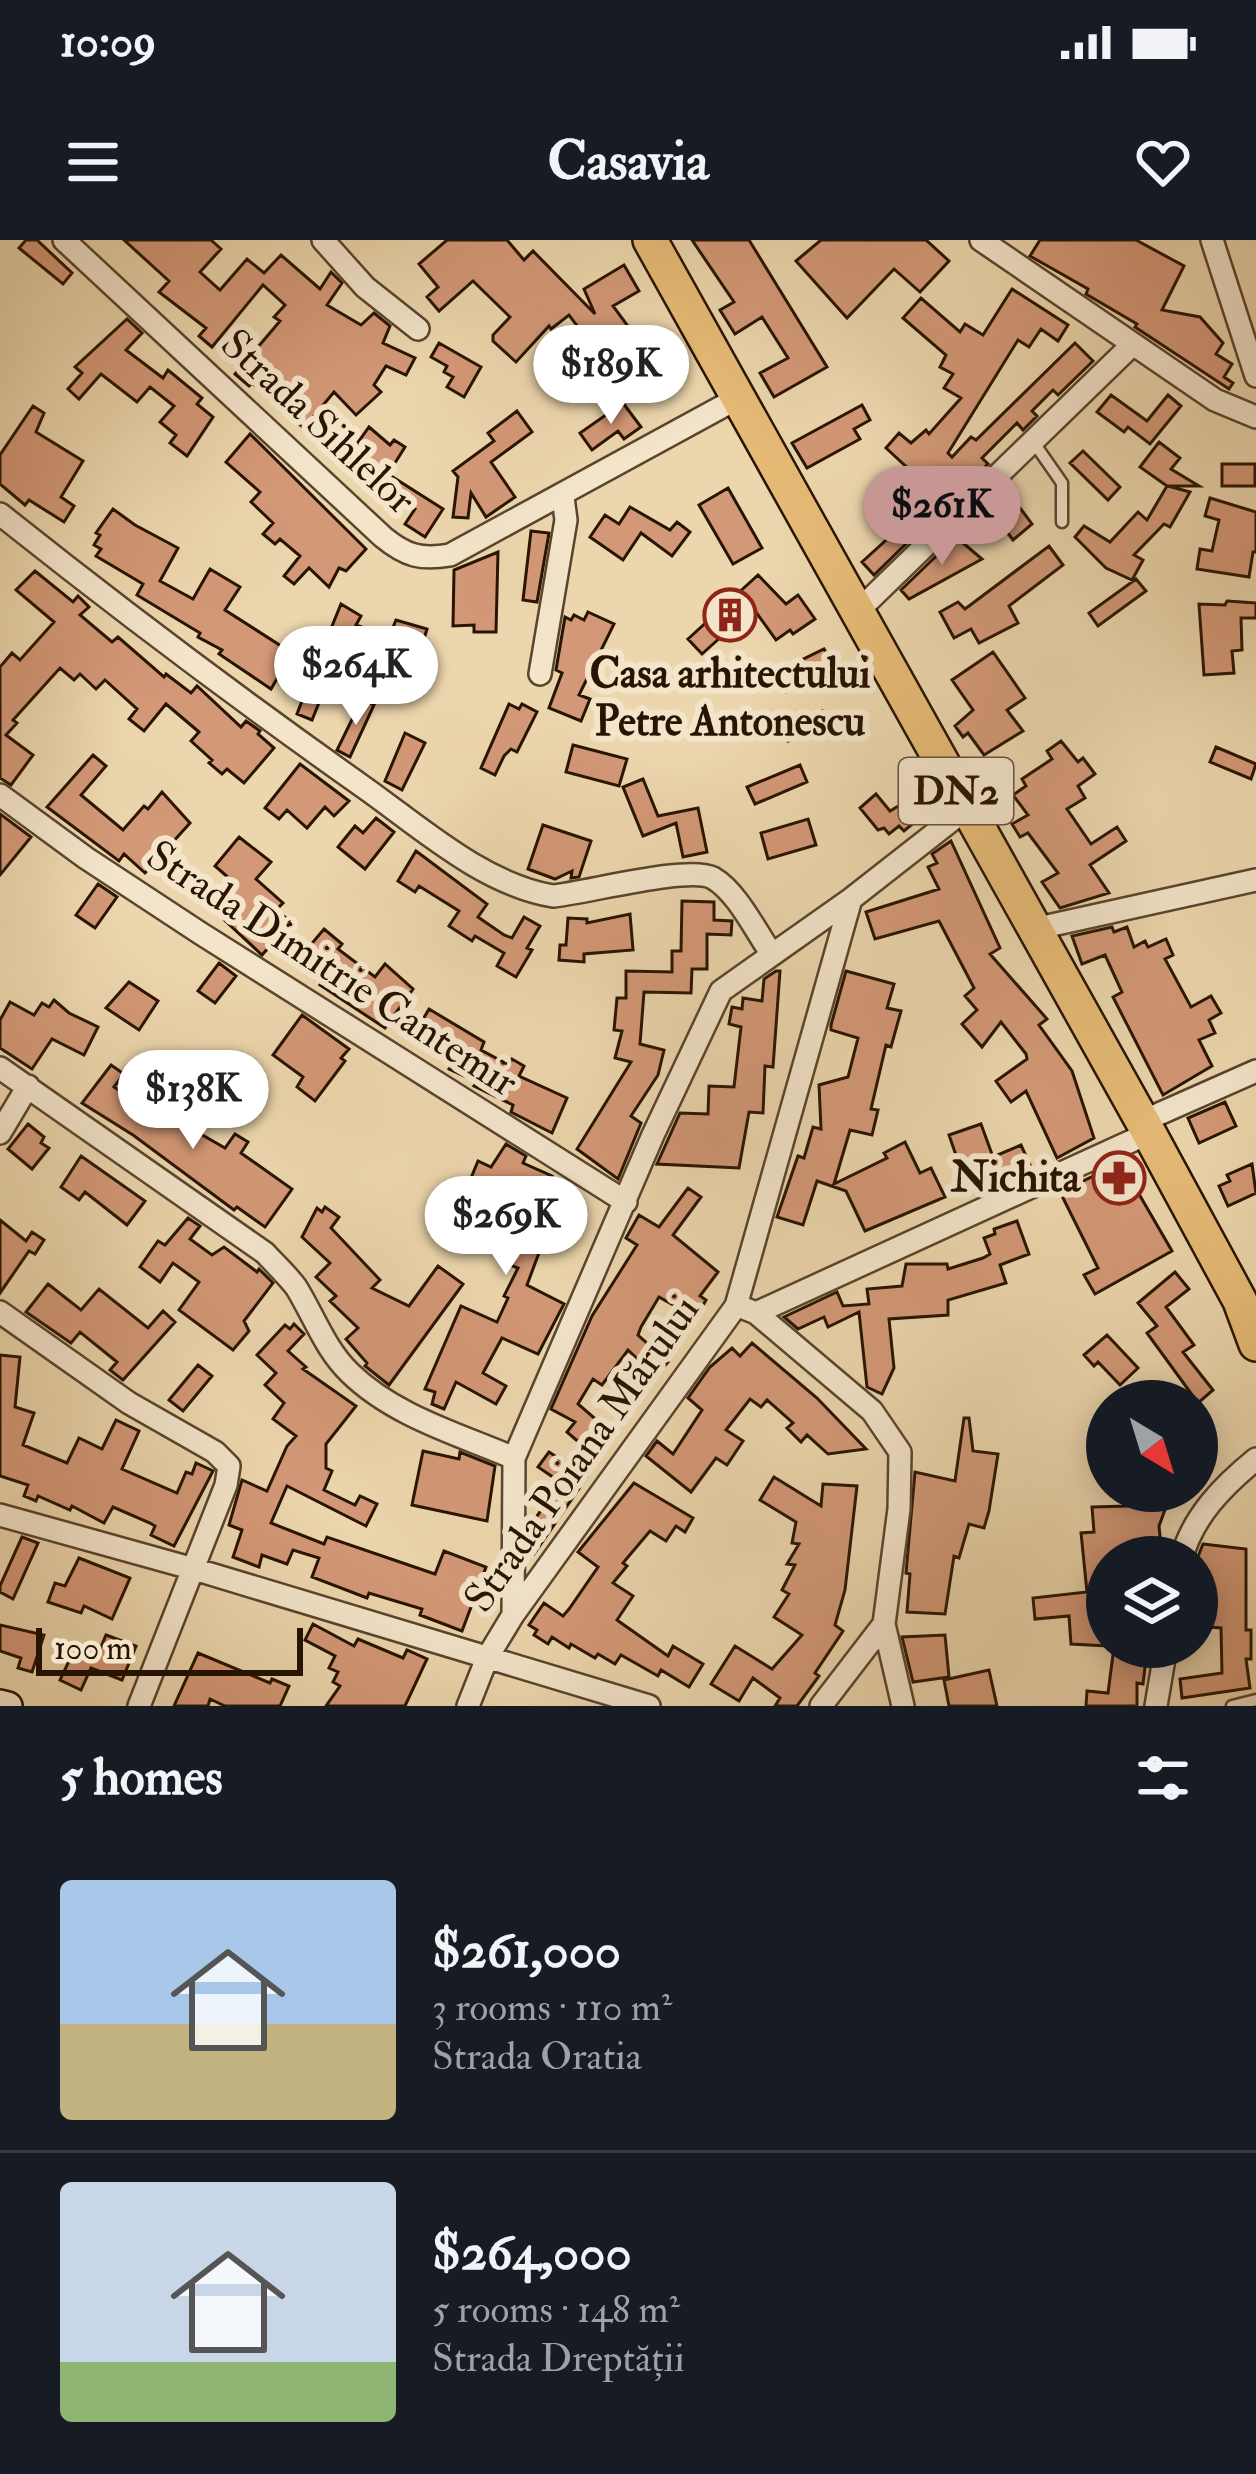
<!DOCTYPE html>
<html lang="en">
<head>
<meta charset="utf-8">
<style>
	:root { --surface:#171b24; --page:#242831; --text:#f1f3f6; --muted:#9ea1a6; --line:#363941; --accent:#c59692 }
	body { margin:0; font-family:"IM FELL Double Pica",serif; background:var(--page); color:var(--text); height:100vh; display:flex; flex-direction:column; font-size:45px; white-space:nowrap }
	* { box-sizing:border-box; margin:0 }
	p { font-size:39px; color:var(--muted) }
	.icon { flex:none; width:66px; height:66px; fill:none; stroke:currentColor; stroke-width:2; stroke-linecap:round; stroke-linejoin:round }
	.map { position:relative; height:1466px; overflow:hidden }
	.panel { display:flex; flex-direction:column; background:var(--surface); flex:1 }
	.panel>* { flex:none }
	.needle { width:78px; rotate:142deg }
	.controls { position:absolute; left:1086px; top:1140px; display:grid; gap:24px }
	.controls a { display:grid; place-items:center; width:132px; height:132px; border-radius:50%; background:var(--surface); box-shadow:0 6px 30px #0003; font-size:60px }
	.scale { position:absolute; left:36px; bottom:30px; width:267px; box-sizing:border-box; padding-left:12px; border:6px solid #281402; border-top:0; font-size:33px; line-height:42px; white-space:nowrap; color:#281402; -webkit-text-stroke:9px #f3e4ca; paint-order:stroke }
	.price { position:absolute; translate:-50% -102px; padding:0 27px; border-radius:42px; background:#fff; color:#222; font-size:39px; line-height:78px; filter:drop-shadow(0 3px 6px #0008) }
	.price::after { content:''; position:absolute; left:50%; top:72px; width:36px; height:27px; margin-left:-18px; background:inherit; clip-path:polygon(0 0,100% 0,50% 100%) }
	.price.selected { background:var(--accent); color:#111 }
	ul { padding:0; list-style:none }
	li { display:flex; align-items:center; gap:36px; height:300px; padding:0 60px }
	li+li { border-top:3px solid var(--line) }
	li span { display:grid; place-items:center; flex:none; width:336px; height:240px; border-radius:12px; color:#555 }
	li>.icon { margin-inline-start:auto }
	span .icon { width:144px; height:144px; fill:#fffc; stroke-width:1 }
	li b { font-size:51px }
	h2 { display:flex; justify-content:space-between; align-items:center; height:144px; padding:0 60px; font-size:51px }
	.status { display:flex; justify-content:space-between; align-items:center; height:84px; padding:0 60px; background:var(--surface); direction:ltr }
	.status svg { height:33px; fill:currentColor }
	header { display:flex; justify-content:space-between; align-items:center; height:156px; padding:0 60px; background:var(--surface); font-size:54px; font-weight:700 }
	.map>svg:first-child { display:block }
	.building { fill:#d39877; stroke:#281402; stroke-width:3 }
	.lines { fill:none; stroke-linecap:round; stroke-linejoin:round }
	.lane-casing { stroke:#59442d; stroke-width:15 }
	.street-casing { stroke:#59442d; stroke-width:26 }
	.secondary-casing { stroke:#281402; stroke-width:32 }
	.primary-casing { stroke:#281402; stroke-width:38 }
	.lane { stroke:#f3e4ca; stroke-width:10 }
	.street { stroke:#f3e4ca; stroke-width:21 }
	.secondary { stroke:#f3e4ca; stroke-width:27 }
	.primary { stroke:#e6bb76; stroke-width:33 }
	.labels { text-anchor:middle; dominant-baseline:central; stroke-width:12; stroke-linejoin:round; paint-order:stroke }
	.shield { fill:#f3e4ca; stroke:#65523e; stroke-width:3 }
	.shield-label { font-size:39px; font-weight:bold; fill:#281402 }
	.street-label { font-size:42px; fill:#281402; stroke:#f3e4ca }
	.poi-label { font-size:42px; font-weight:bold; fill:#281402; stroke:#f3e4ca }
</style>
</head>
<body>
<div class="status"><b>10:09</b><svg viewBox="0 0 49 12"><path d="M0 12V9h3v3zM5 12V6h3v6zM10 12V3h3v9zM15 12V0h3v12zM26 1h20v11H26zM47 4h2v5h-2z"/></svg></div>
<header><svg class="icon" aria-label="menu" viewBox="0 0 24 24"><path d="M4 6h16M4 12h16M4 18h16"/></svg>Casavia<svg class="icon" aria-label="heart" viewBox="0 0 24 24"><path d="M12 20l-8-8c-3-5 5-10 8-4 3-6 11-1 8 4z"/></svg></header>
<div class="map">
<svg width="1256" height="1466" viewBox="0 0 1256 1466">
	<rect width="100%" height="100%" fill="#ecd6ad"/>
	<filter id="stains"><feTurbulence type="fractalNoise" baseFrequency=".00167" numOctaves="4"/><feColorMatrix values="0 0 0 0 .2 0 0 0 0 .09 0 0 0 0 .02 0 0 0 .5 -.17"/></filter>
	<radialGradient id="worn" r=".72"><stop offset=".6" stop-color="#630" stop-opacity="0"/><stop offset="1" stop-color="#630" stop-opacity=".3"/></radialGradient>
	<path class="building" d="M26,0H37L72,33L63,44L19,8Z
		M124,0H211L221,9L200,32L220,50L247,19L264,33L281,15L320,49L331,32L342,43L327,65L361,85L374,73L390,86L383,103L415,118L406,135L386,126L374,145L381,152L356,175L334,152L304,188L252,143L249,146L235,134L280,81L274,77L285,65L263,45L212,107L199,96L206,88L159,52L169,41Z
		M447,0H507L524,20L533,11L595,74L584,49L624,25L639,51L613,66L638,100L649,92L666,116L618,150L601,127L606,124L569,75L551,89L549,86L516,122L493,101V95L510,77L473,41L439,71L427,57L438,47L419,24Z
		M692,0H749L827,127L774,157L760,133L788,118L762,77L735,94L720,70L734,62Z
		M821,0H926L949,21L920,52L894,29L847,78L796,21Z
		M1040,0H1136L1184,26L1162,70L1200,77L1223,103L1216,114L1232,124L1224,137L1233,143L1229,149L1135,87L1137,84L1086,54L1088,49L1030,16Z
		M1012,49L1068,85L1058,101L1041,89L1029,107L1018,100L948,213L952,217L971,197L976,200L1075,103L1093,121L1058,155L1053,150L1032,171L1037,176L1023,190L1017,183L982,218L988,224L968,242L962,236L957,241L948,229L925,244L886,208L899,193L911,203L926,190L929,194L961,158L944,148L953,134L940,127L946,115L903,78L921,58L960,92L965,84L983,95Z
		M127,79L142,93L126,110L163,138L168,130L202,158L197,164L213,177L187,216L170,203L176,195L160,182L174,166L150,147L137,162L101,134L79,159L68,149L82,133L75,127Z
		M439,103L481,127L464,157L447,147L453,137L444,132L447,126L431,117Z
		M1111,155L1147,181L1168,155L1181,166L1150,204L1128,187L1124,192L1097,172Z
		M623,163L641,187L624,199L618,191L592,210L580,193Z
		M862,165L870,180L854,189L860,199L807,228L792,203Z
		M33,166L44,173L36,192L83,221L61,257L74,266L64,282L29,260L25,265L0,244V215Z
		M517,171L532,192L491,222L515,257L486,277L471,253L468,278L453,277L458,237L453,231L494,201L488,193Z
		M369,187L390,205L394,200L405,207L388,234L443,269L425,297L405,284L415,269L377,245L372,252L341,226Z
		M250,194L366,309L346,331L339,328L329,347L309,328L294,344L284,336L300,316L280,299L275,304L263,294L273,283L251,262L260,252L226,222Z
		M1159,202L1180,218L1171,229L1199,246H1168L1190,252L1170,287L1164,284L1134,315L1143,320L1132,340L1106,328L1075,297L1084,286L1110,302L1138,272L1147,280L1167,246L1140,227Z
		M1083,211L1120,247L1108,260L1070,223Z
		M1222,224H1255V246H1222Z
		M728,248L762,308L733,324L699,265Z
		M1006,249L1032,284L1013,300L988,266Z
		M1210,258L1256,272V312H1253L1249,337L1197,329L1200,309L1212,311L1219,280L1205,276Z
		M630,267L670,290L677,282L690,292L672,316L641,293L623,320L590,297L605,275L619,284Z
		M113,269L135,285L178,308L160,341L193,359L210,329L240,347L225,370L292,413L271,449L219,414L222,410L198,397L200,393L137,355L143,344L96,316L101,309L94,305L100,295L96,293Z
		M905,283L915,295L874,335L862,322Z
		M531,291L549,293L537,362L523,360Z
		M956,297L982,319L909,359L901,350Z
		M1049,306L1063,325L1009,366L1018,383L979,403L971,389L954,398L940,372L958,362L965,369Z
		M498,312L496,392H474V385L453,386L454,330Z
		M35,331L73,362L78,356L89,367L80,375L112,402L118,397L164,437L166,434L191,453L197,446L241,487L246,481L260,491L258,494L274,508L244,543L227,529L222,534L209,523L212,520L191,501L199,492L166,464L144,491L129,479L137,469L105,440L96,449L80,434L74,440L60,428L13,480L17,483L6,495L33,515L11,545L0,538V427L12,413L20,420L54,382L16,350Z
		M758,335L786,364L798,355L815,379L793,394L790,390L776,400L753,368L702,414L688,399Z
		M1136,339L1146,351L1098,386L1089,373Z
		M1227,361L1256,363V378H1241L1242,410L1232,411L1234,433L1204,435L1199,364L1225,365Z
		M341,364L361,376L356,385L389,397L396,380L427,389L413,435L328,396Z
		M588,372L614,384L579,455L590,459L581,481L549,468L562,433L556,430L565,377L571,380L574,375L584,380Z
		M824,409L833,424L786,452L775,433Z
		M993,412L1025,458L1007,470L1023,491L984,515L968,493L963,497L955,486L973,470L952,440Z
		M317,422L333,428L312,480L297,474Z
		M362,459L374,465L350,517L337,510Z
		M509,464L519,469L522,464L537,472L517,512L511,509L504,516L495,535L481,528Z
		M822,471L827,487L788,501L782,484Z
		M405,493L425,503L402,550L385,541Z
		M1061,501L1078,522L1083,518L1095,534L1078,546L1085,558L1067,569L1091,604L1117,587L1126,601L1090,625L1109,653L1060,668L1042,642L1058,633L1028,593L1020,597L1012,584L1028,575L1013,555L1026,546L1022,539L1052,519L1047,511Z
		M573,505L627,519L619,546L566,532Z
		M1216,507L1256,524L1251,539L1210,522Z
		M93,515L106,526L81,555L123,590L144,566L148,569L162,552L190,583L145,633L124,614L119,621L47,567Z
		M300,524L349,561L334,576L325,567L307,588L287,570L279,579L265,568Z
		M800,525L807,542L755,564L747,547Z
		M643,539L658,576L698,568L707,612L683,617L676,583L643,596L623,547Z
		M876,554L890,571L915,556L928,571L904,591L899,586L889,594L884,588L878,590L860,568Z
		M0,574L31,597L0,635Z
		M376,578L394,592L365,629L338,607L355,586L363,593Z
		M808,579L816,605L768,619L761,593Z
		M543,585L591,601L579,637L571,638L572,631L555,639L528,629Z
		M239,597L271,622L256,639L283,663L276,670L291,682L262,715L219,675L236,644L215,626Z
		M951,601L1000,708L990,714L1047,779L1039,785L1072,831L1094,898L1057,918L1026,851L1011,862L996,841L1027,819L1026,814L1001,782L982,807L962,784L977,770L965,756L974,748L939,681L875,699L866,672L939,649L928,627L937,623L932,614Z
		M416,611L487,664L478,677L504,695L512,698L524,677L540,686L527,708L532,710L516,737L497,726L504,713L475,696L472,701L449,686L459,671L419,646L415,652L398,641Z
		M98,644L117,657L95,688L76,675Z
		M682,661L714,662V680L732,681L731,695L707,694V729H692L691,753L644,752L640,804L664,810L658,835L631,876L641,883L618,939L577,909L631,822L615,818L622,791L614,790L617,758H626V731L672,732V711H681Z
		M630,674L633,710L584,714V722L559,720L560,705H566L568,678L587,679V683Z
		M1112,687L1114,692L1127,687L1134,707L1145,701L1148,707L1166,699L1173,715L1165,719L1191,767L1211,756L1221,773L1209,780L1215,793L1199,800L1212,826L1163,855L1113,757L1122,752L1105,715L1082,724L1072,696Z
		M324,689L342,704L338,709L375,737L385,724L413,749L385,788L320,745L329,734L303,714Z
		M219,723L236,736L215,763L198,751Z
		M776,731H780L773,827L765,826L763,873L749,872L739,928L657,924L680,873L708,874L709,846L734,847L741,787L729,784L732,767L742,769L743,758L762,761L764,739Z
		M846,731L894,744L887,768L901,771L891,807L886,805L871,869L878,870L872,895L850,890L834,944L887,918L884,913L905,902L920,933L931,928L945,957L865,991L846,951L817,941L803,985L777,977L798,916L804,918L813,887L821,889L819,845L848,837L858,798L831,790V785Z
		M129,742L158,761L139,790L106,768Z
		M54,760L69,773L98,787L84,815L52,799L32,829L0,808V780L10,762L34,775L42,763L49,767Z
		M429,769L484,802L481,810L509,825L512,819L524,826L519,836L567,858L552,893L511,872L513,865L474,846L477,842L449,829L459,807L422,791L426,784L422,781Z
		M302,775L349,809L341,818L345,821L315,861L297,847L303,837L273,815Z
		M111,825L124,834L114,847L149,870L152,866L225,908L235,894L248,902L241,913L292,949L265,987L237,967L234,970L133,895L82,863Z
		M1225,862L1236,886L1199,903L1188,878Z
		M28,884L44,897L41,903L49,908L32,929L8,909Z
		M981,884L993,917L1021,905L1032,929L968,950L949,895Z
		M506,904L526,916L523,923L552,936L547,947L578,960L565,992L549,986L527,1045L564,1064L538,1114L502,1098L483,1133L506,1146L496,1164L456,1142L444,1169L432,1164L435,1152L425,1149L461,1066L497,1082L508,1058L504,1056L518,1028L500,1021L511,992L481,985L497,950L471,938L478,921L491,927Z
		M81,916L145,961L127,985L85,952L79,960L61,947Z
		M1121,923L1172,1011L1095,1054L1084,1035L1098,1028L1060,952Z
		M1252,924L1256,953L1228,966L1219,946L1230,941L1227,935Z
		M688,948L701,957L673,995L718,1032L700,1056L706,1060L696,1078L659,1057L641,1087L638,1095L668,1122L655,1136L628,1110L602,1145L593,1139L578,1164L615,1196L597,1218L567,1192L575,1182L551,1169L592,1076L637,1005L626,998L639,975L659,987Z
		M325,967L339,977L331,988L380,1040L372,1048L409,1066L438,1026L463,1044L389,1145L365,1126L367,1123L346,1099L358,1088L330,1061L336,1056L316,1037L330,1023L302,997L317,968L322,972Z
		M188,978L200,986L190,999L212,1015L224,1007L257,1032L259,1029L273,1043L244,1081L249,1091L233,1110L179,1070L199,1042L173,1023L160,1042L140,1027L158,1001L165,1005Z
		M0,980L26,1001L32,992L44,1000L35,1014L29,1011L0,1053Z
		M1017,981L1029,1014L1000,1025L1006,1043L948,1060V1075L889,1079L894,1128L882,1154L867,1147L859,1072L828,1087L824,1077L798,1089L784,1077L837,1052L843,1066L869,1064L867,1049L902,1046L906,1024H947L948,1029L983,1018L990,1014L984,998L995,994L994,989Z
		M1175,1032L1189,1049L1166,1067L1194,1105L1183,1112L1213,1150L1198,1163L1147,1093L1157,1086L1138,1063Z
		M48,1044L81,1070L99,1049L148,1088L163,1071L175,1082L123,1140L110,1130L117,1122L80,1092L71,1103L26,1072Z
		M294,1084L304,1094L288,1111L306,1127L303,1129L356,1166L326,1204V1228L332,1231L324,1250L355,1265L360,1256L377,1264L366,1286L287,1246L271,1283L324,1304L327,1297L435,1334L444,1311L486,1327L462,1391L420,1375L422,1369L369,1353L367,1358L312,1337L319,1318L293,1310L287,1324L262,1315L259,1327L233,1317L242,1290L229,1285L242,1240L267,1251L287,1206L296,1196L273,1179L284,1163L265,1145L276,1133L257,1115L285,1085L290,1089Z
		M1107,1095L1138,1128L1120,1145L1098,1122L1094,1126L1084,1115Z
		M752,1103L817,1158L866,1209L828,1214L807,1195L801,1202L787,1188L793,1183L767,1160L761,1167L750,1159L726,1190L743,1201L727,1225L716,1218L691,1252L646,1216L657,1201L673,1214L702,1170L688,1158L710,1127L732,1108L740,1116Z
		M0,1115L20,1117L15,1167L34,1173L23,1205L67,1223L79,1198L102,1209L116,1180L139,1191L122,1229L177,1253L186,1232L192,1234L196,1223L213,1231L174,1306L151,1295L155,1286L150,1283L113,1267L104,1283L72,1266L70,1270L38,1256L36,1261L24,1256L28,1245L0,1236Z
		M198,1125L212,1136L183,1171L169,1160Z
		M964,1178H969L973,1211L998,1214L989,1271L984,1288L969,1284L959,1318L954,1316L945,1374L907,1372L910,1334L906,1333L915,1232L955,1241Z
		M423,1211L459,1219L460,1212L495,1226L487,1281L412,1265Z
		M549,1212L587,1237L534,1314L528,1310L529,1288L560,1242L538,1227Z
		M774,1237L821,1266L823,1244L857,1246L845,1350L835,1385L843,1391L815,1433L819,1436L797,1466H775L780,1458L753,1438L739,1461L711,1444L735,1406L772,1429L802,1395L774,1377L789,1354L782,1350L795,1325L787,1324L799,1304L792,1303L796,1282L760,1260Z
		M634,1243L693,1278L685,1292L676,1286L666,1301L650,1291L623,1323L627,1326L613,1343L633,1356L617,1380L668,1416L673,1406L703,1424L689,1447L661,1430L658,1436L621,1415L615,1424L598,1414L595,1418L571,1404L569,1408L552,1397L548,1404L534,1395L537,1390L529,1385L544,1363L563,1376L569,1369L598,1327L578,1312Z
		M1134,1255L1166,1267L1159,1286L1162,1317H1107V1406L1071,1404L1069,1376L1035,1379L1033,1358L1087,1352L1081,1293L1094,1292L1092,1267L1130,1266Z
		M22,1297L38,1303L13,1359L0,1352V1346Z
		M1203,1304L1246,1309V1390H1251V1419H1246L1250,1448L1182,1458L1180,1439L1222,1433L1221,1388L1197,1386V1319Z
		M79,1318L130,1338L112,1379L84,1366L81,1373L48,1362L55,1343L65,1346Z
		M313,1384L354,1406L358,1399L403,1418L407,1410L427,1419L405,1466H326L340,1446L333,1442L338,1432L329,1428L335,1416L305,1400Z
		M0,1385L44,1395L32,1432L18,1428L21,1418L0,1411Z
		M106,1395L136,1406L122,1440L91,1428L81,1450L60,1440L77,1404L98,1414Z
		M945,1395L949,1437L913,1442L902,1397Z
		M1114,1407H1135L1134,1417L1146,1419L1143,1444L1137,1443V1466H1086L1087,1451L1108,1453Z
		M198,1413L270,1443L272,1439L289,1446L280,1466H225L210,1459L208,1466H174Z
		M989,1430L997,1466H949L944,1440Z"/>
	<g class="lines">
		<g class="lane-casing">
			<path id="lane" d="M1032,200L1062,243V282
				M1232,1466L1256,1460"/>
		</g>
		<g class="street-casing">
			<path id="street" d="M64,0L383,297C406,316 421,320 450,315L738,158
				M323,0L365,47L418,89
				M981,0L1215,160L1256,177
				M1212,0L1256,136
				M0,274C118,368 239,459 362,546C419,586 482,644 553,656C586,653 689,625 713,638C737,652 755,690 771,713
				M858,371L1133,104
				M540,434L566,280L563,257
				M0,555L86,618L200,693L626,962
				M1034,689L1256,640
				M0,828L265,1013C275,1024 287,1035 296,1047C314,1076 325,1109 350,1133C394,1176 458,1194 514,1218
				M1143,881L1256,831
				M0,893L28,846
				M746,1069L756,1073L1149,893
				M0,1072L129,1163L215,1212L229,1226L226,1245L139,1466
				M756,1073L872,1171L900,1212L899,1269L884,1384L903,1466
				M0,1275L194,1329L649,1466
				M1182,1317C1193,1276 1224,1245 1256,1219
				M513,1375L514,1218L653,895L721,751L851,659L966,569
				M468,1466L487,1418L513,1375L736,1066L851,659
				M821,1466L884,1384
				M1156,1466L1166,1407"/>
		</g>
		<g class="secondary-casing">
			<path id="secondary" d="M0,1464L8,1466"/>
		</g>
		<g class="primary-casing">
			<path id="primary" d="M650,0L1149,893L1240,1061L1256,1104"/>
		</g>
		<use href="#lane" class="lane"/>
		<use href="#street" class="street"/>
		<use href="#secondary" class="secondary"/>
		<use href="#primary" class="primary"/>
	</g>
	<defs>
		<g id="building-ring" transform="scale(2.7)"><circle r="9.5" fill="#f3e4ca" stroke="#8f2418" stroke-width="1.5"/><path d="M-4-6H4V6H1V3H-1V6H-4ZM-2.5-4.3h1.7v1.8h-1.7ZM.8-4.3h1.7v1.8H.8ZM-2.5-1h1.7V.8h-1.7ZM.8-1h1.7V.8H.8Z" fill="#8f2418"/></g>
		<g id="pharmacy-ring" transform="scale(2.7)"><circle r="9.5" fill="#f3e4ca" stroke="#8f2418" stroke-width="1.5"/><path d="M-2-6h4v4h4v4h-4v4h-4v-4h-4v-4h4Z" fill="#8f2418"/></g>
	</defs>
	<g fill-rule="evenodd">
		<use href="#building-ring" x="730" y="375"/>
		<use href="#pharmacy-ring" x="1119" y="938"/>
	</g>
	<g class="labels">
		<rect class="shield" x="899" y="518" width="114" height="66" rx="9"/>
		<g class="shield-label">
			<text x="956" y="551">DN2</text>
		</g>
		<g class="street-label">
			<text transform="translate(318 182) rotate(43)">Strada Sihlelor</text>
			<text transform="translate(332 729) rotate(33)">Strada Dimitrie Cantemir</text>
			<text transform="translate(582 1214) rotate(-55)">Strada Poiana Mărului</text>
		</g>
		<g class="poi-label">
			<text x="730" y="434">Casa arhitectului<tspan x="730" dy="48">Petre Antonescu</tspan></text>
			<text x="1080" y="938" text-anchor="end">Nichita</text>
		</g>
	</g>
	<rect width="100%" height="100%" filter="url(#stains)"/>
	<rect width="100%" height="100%" fill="url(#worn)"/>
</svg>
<div class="controls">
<a><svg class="needle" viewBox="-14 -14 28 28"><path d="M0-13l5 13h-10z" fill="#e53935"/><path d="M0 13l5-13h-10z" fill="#9ea1a6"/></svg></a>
<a><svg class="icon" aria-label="layers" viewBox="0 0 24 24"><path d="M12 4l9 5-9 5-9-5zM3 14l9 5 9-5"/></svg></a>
</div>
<div class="scale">100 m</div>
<b class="price" style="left:611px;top:187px">$189K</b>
<b class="price selected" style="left:942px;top:328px">$261K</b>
<b class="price" style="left:356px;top:488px">$264K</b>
<b class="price" style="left:193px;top:912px">$138K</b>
<b class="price" style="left:506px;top:1038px">$269K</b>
</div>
<section class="panel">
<h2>5 homes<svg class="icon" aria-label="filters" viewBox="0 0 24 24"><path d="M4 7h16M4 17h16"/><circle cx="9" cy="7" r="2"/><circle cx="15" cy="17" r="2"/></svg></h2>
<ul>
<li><span style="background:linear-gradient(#a9c7e8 60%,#c2b280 0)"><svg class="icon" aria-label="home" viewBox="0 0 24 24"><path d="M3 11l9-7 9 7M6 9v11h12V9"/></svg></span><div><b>$261,000</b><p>3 rooms · 110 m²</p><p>Strada Oratia</p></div></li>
<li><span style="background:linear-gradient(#c9d6e8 75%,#8fb573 0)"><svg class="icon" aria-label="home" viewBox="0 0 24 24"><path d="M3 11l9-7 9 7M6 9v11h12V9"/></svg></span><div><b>$264,000</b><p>5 rooms · 148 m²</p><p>Strada Dreptății</p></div></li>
</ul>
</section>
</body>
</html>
